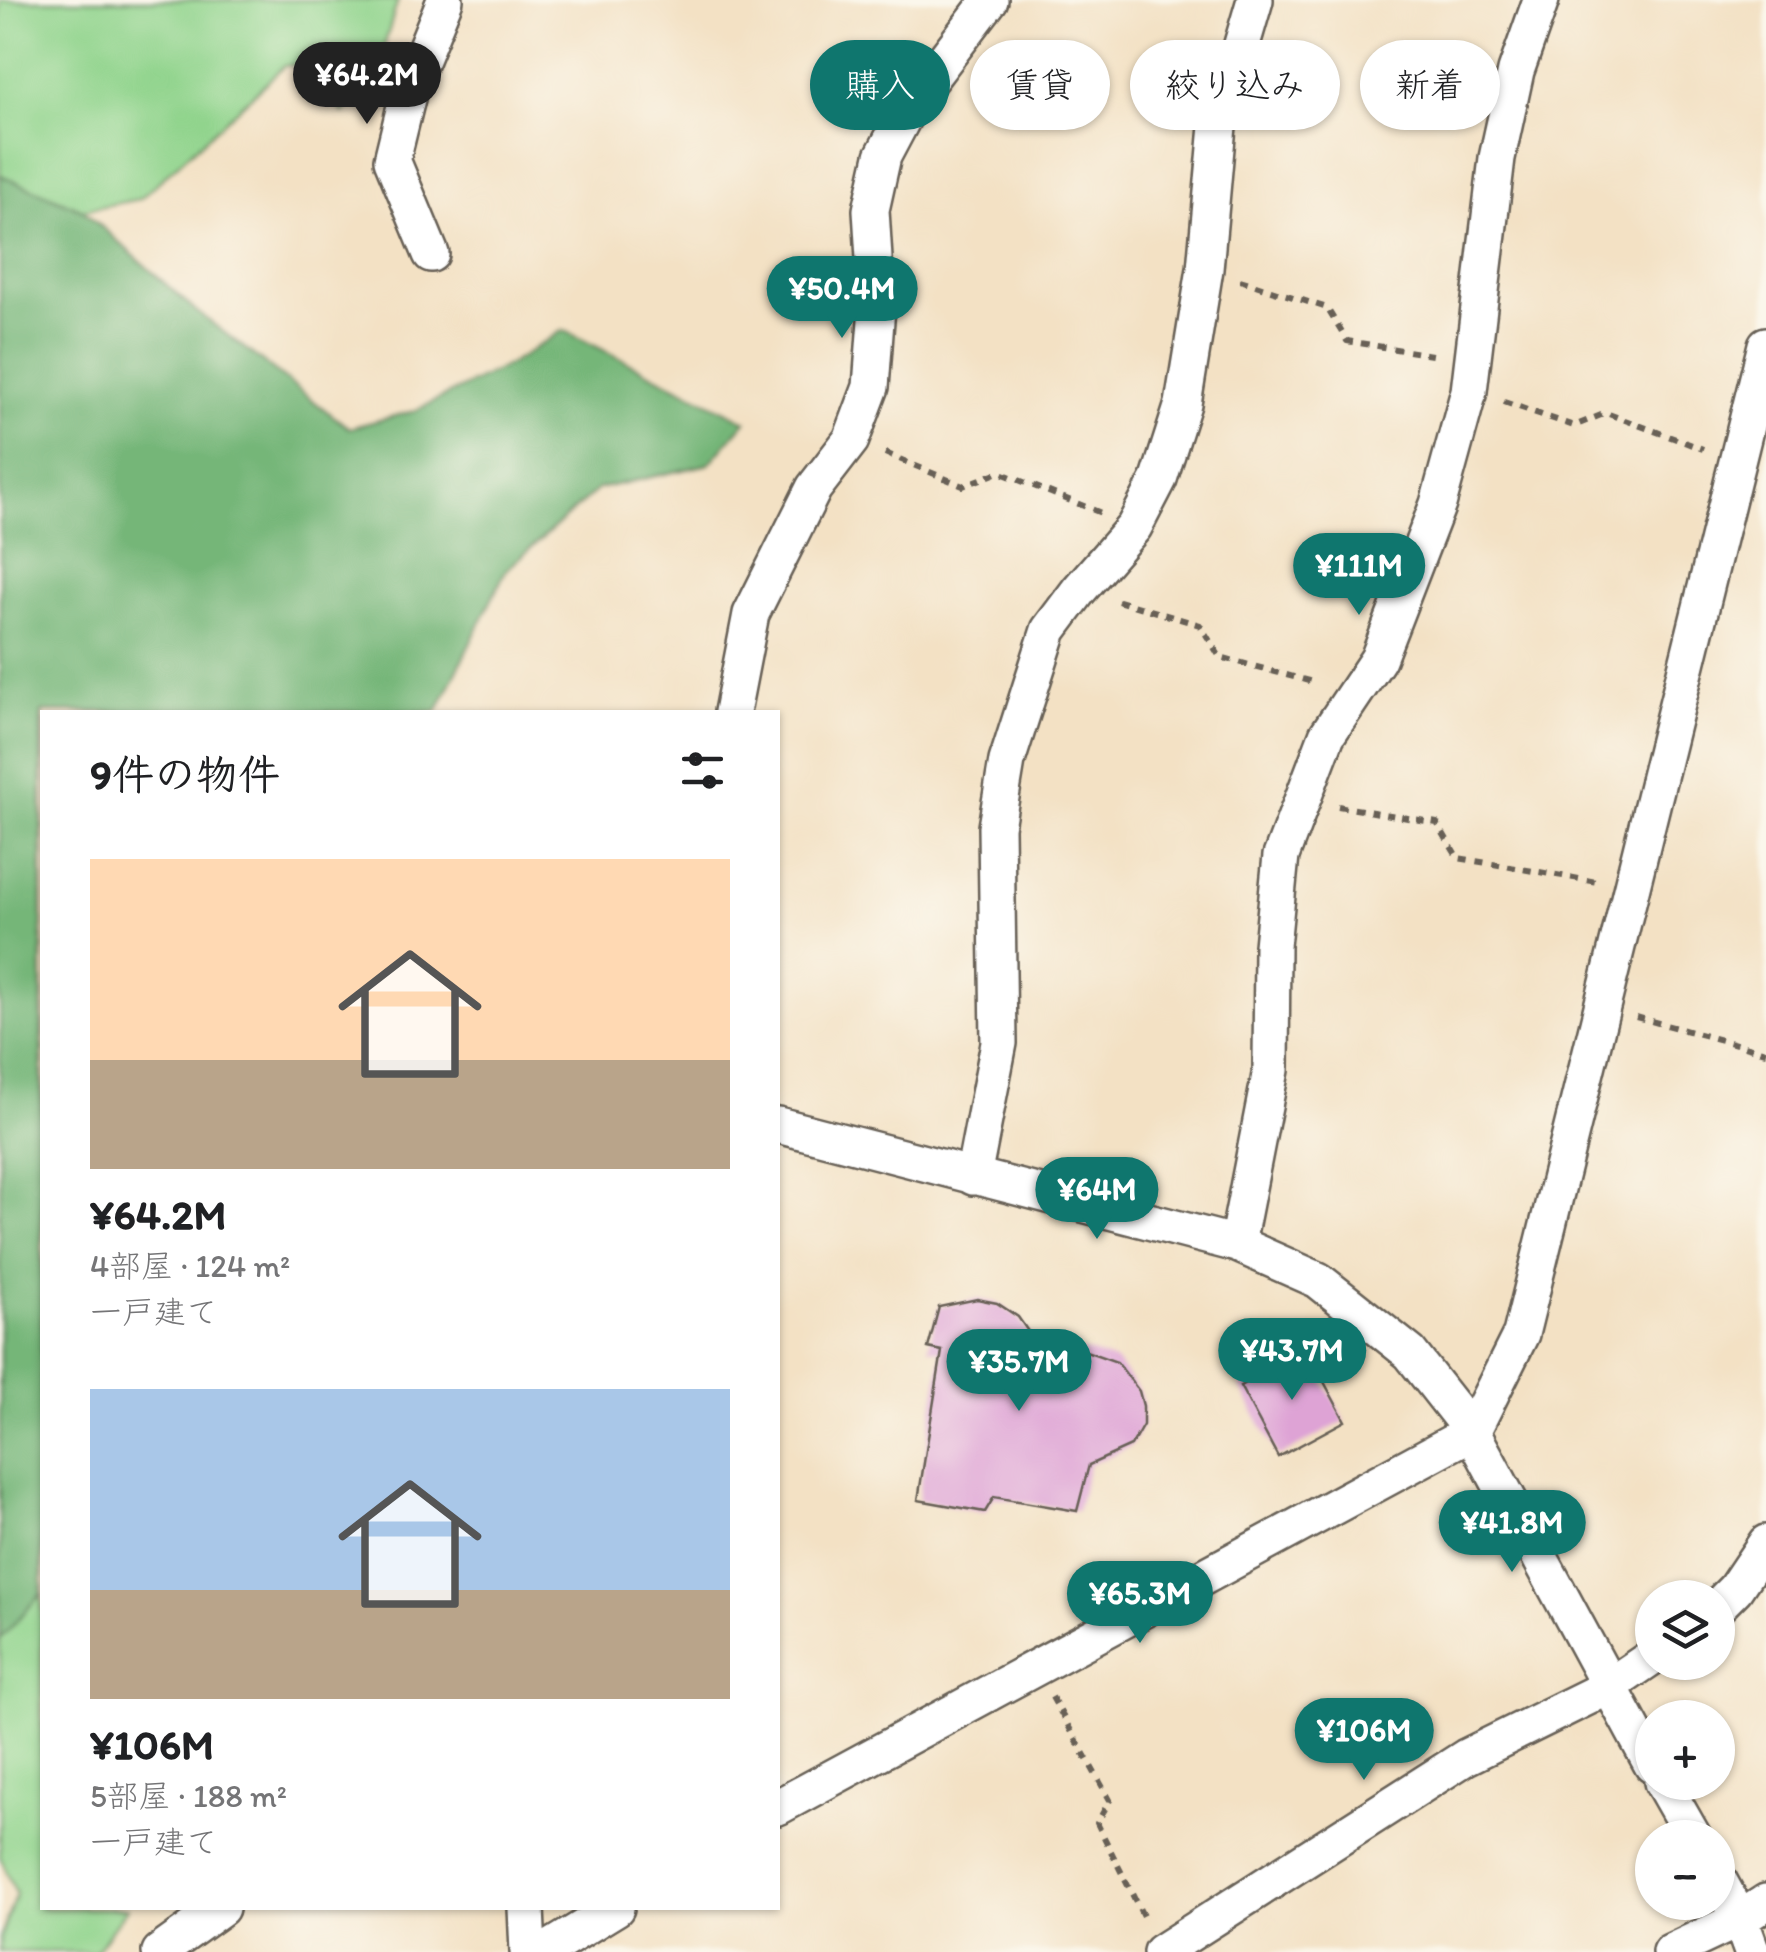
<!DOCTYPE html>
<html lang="ja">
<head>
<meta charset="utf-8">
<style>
	:root { --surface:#fff; --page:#f6f6f6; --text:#202124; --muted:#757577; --accent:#0f766e }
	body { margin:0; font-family:Itim,"Klee One",sans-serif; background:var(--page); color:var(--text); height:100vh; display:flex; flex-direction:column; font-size:38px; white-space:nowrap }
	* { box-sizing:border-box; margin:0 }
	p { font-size:32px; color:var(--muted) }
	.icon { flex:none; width:55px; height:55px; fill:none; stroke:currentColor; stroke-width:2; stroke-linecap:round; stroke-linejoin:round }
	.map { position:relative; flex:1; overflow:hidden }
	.sheet { position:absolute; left:40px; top:710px; width:740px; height:1200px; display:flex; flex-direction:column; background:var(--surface); border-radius:0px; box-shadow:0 2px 8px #0004 }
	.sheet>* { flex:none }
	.guide { position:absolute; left:810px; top:40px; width:805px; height:90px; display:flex; gap:20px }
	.tools { position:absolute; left:1635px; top:1580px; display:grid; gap:20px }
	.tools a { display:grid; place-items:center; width:100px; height:100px; border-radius:50%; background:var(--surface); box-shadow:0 2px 8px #0004; font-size:50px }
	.price { position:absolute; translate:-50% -85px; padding:0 22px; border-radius:35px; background:var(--accent); color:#fff; font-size:32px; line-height:65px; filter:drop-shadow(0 2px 5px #0008) }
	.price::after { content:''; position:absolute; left:50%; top:60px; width:30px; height:22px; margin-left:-15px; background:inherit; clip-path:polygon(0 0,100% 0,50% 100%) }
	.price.current { background:#222; color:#fff }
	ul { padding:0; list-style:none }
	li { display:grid; align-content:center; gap:20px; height:530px; padding:0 50px }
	li span { display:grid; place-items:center; height:310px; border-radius:0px; color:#555 }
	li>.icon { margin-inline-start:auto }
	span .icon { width:180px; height:180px; fill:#fffc; stroke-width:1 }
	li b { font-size:42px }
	h2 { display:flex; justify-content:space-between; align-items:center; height:120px; padding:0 50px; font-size:42px }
	.chip { padding:0 35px; border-radius:45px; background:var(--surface); box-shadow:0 2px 8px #0004; font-size:35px; line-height:90px }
	.chip.current { background:var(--accent); color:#fff }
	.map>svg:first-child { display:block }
	.green { fill:#91d48d; stroke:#567854; stroke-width:2.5 }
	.forest { fill:#74b678; stroke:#48694a; stroke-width:2.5 }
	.building { fill:#dea3d5 }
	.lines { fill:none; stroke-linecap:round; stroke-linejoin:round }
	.street-casing { stroke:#676157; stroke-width:40 }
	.path { stroke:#676157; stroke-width:6; stroke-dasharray:8 8; stroke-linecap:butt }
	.street { stroke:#fff; stroke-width:35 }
</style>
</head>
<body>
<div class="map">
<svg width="1766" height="1952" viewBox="0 0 1766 1952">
	<rect width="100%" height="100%" fill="#fbf7ec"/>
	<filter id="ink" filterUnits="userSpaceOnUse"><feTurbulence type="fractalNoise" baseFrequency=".01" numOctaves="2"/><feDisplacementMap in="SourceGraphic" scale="20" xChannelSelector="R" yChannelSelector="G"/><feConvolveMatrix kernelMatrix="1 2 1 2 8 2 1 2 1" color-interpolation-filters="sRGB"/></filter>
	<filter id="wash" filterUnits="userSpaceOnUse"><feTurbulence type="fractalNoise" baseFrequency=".0048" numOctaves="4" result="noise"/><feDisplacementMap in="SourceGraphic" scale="40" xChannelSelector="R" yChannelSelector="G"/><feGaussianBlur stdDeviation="2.25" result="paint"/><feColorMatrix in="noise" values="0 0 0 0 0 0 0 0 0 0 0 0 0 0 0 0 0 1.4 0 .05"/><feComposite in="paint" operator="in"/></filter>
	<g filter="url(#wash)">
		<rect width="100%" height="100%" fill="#f3e1c4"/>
		<path class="green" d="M0,0H398L377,70L343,113L313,64L284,66L140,199L83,210L0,175Z
			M42,1593V1908H127L95,1952H0V1938L16,1894L0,1857V1639Z"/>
		<path class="forest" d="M0,175L83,210L196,311L349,428L414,411L512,363L563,330L746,421L709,464L598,489L506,570L437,712H42V1593L0,1639Z"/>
		<g id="blocks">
			<path class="building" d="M977,1299L997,1303L1018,1317L1045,1356L1086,1351L1117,1362L1139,1391L1143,1406V1425L1131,1446L1089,1465L1077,1511L994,1497L985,1512L918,1500L942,1351L928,1348L939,1307Z
				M1307,1350L1345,1421L1278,1457L1240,1386Z"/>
		</g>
	</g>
	<g filter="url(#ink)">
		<use href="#blocks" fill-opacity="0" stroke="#676157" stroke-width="2.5"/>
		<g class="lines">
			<g class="street-casing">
				<path id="street" d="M431,254L392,160L410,86L445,0
					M732,712L751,614L814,488L851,440L871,387L877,307L871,210L883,156L910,105L990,0
					M778,1125L1237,1244L1318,1280L1410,1353L1472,1432L1652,1765
					M973,1177L999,1043L996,827L1007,761L1049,630L1079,590L1134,527L1159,479L1183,404L1205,269L1218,126L1255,0
					M1237,1244L1271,1070L1272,946L1281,856L1327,735L1378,659L1438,504L1469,391L1497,158L1516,71L1541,0
					M1718,1606L1735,1589L1766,1543
					M1662,1782L1694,1838
					M778,1807L1472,1432L1521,1334L1766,345
					M1718,1879L1740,1919L1752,1952
					M526,1908L528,1952
					M160,1952L221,1908
					M544,1952L616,1908
					M1161,1952L1466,1757L1608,1687L1652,1657
					M1670,1952L1740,1919L1766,1902"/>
			</g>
			<path class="path" d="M1240,280L1327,308L1347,341L1438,356
				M1504,402L1574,426L1606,413L1703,449
				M885,453L963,486L999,472L1101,513
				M1118,601L1200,625L1220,657L1316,683
				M1338,806L1437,823L1458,858L1597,882
				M1636,1017L1766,1052
				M1052,1697L1110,1800L1097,1823L1145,1920"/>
			<use href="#street" class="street"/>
		</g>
	</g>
</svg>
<div class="tools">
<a><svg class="icon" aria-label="layers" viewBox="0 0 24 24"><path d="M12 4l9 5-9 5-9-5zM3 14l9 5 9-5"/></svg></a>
<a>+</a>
<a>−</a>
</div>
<b class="price current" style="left:367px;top:127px">¥64.2M</b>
<b class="price" style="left:842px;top:341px">¥50.4M</b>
<b class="price" style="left:1359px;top:618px">¥111M</b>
<b class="price" style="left:1097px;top:1242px">¥64M</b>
<b class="price" style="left:1292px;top:1403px">¥43.7M</b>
<b class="price" style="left:1019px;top:1414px">¥35.7M</b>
<b class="price" style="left:1512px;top:1575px">¥41.8M</b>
<b class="price" style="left:1140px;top:1646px">¥65.3M</b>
<b class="price" style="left:1364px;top:1783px">¥106M</b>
<div class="guide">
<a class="chip current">購入</a>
<a class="chip">賃貸</a>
<a class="chip">絞り込み</a>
<a class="chip">新着</a>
</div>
<section class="sheet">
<h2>9件の物件<svg class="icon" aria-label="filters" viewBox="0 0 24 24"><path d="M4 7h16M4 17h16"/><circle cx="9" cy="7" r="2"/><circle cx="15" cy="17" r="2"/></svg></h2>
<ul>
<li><span style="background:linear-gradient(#ffd9b3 65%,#b9a48a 0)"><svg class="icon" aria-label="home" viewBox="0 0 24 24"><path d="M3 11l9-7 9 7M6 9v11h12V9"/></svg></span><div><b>¥64.2M</b><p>4部屋 · 124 m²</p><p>一戸建て</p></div></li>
<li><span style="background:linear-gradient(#a9c7e8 65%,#b9a48a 0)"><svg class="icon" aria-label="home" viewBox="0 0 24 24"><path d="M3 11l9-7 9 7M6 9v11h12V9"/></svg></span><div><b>¥106M</b><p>5部屋 · 188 m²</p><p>一戸建て</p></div></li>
</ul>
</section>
</div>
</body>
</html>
